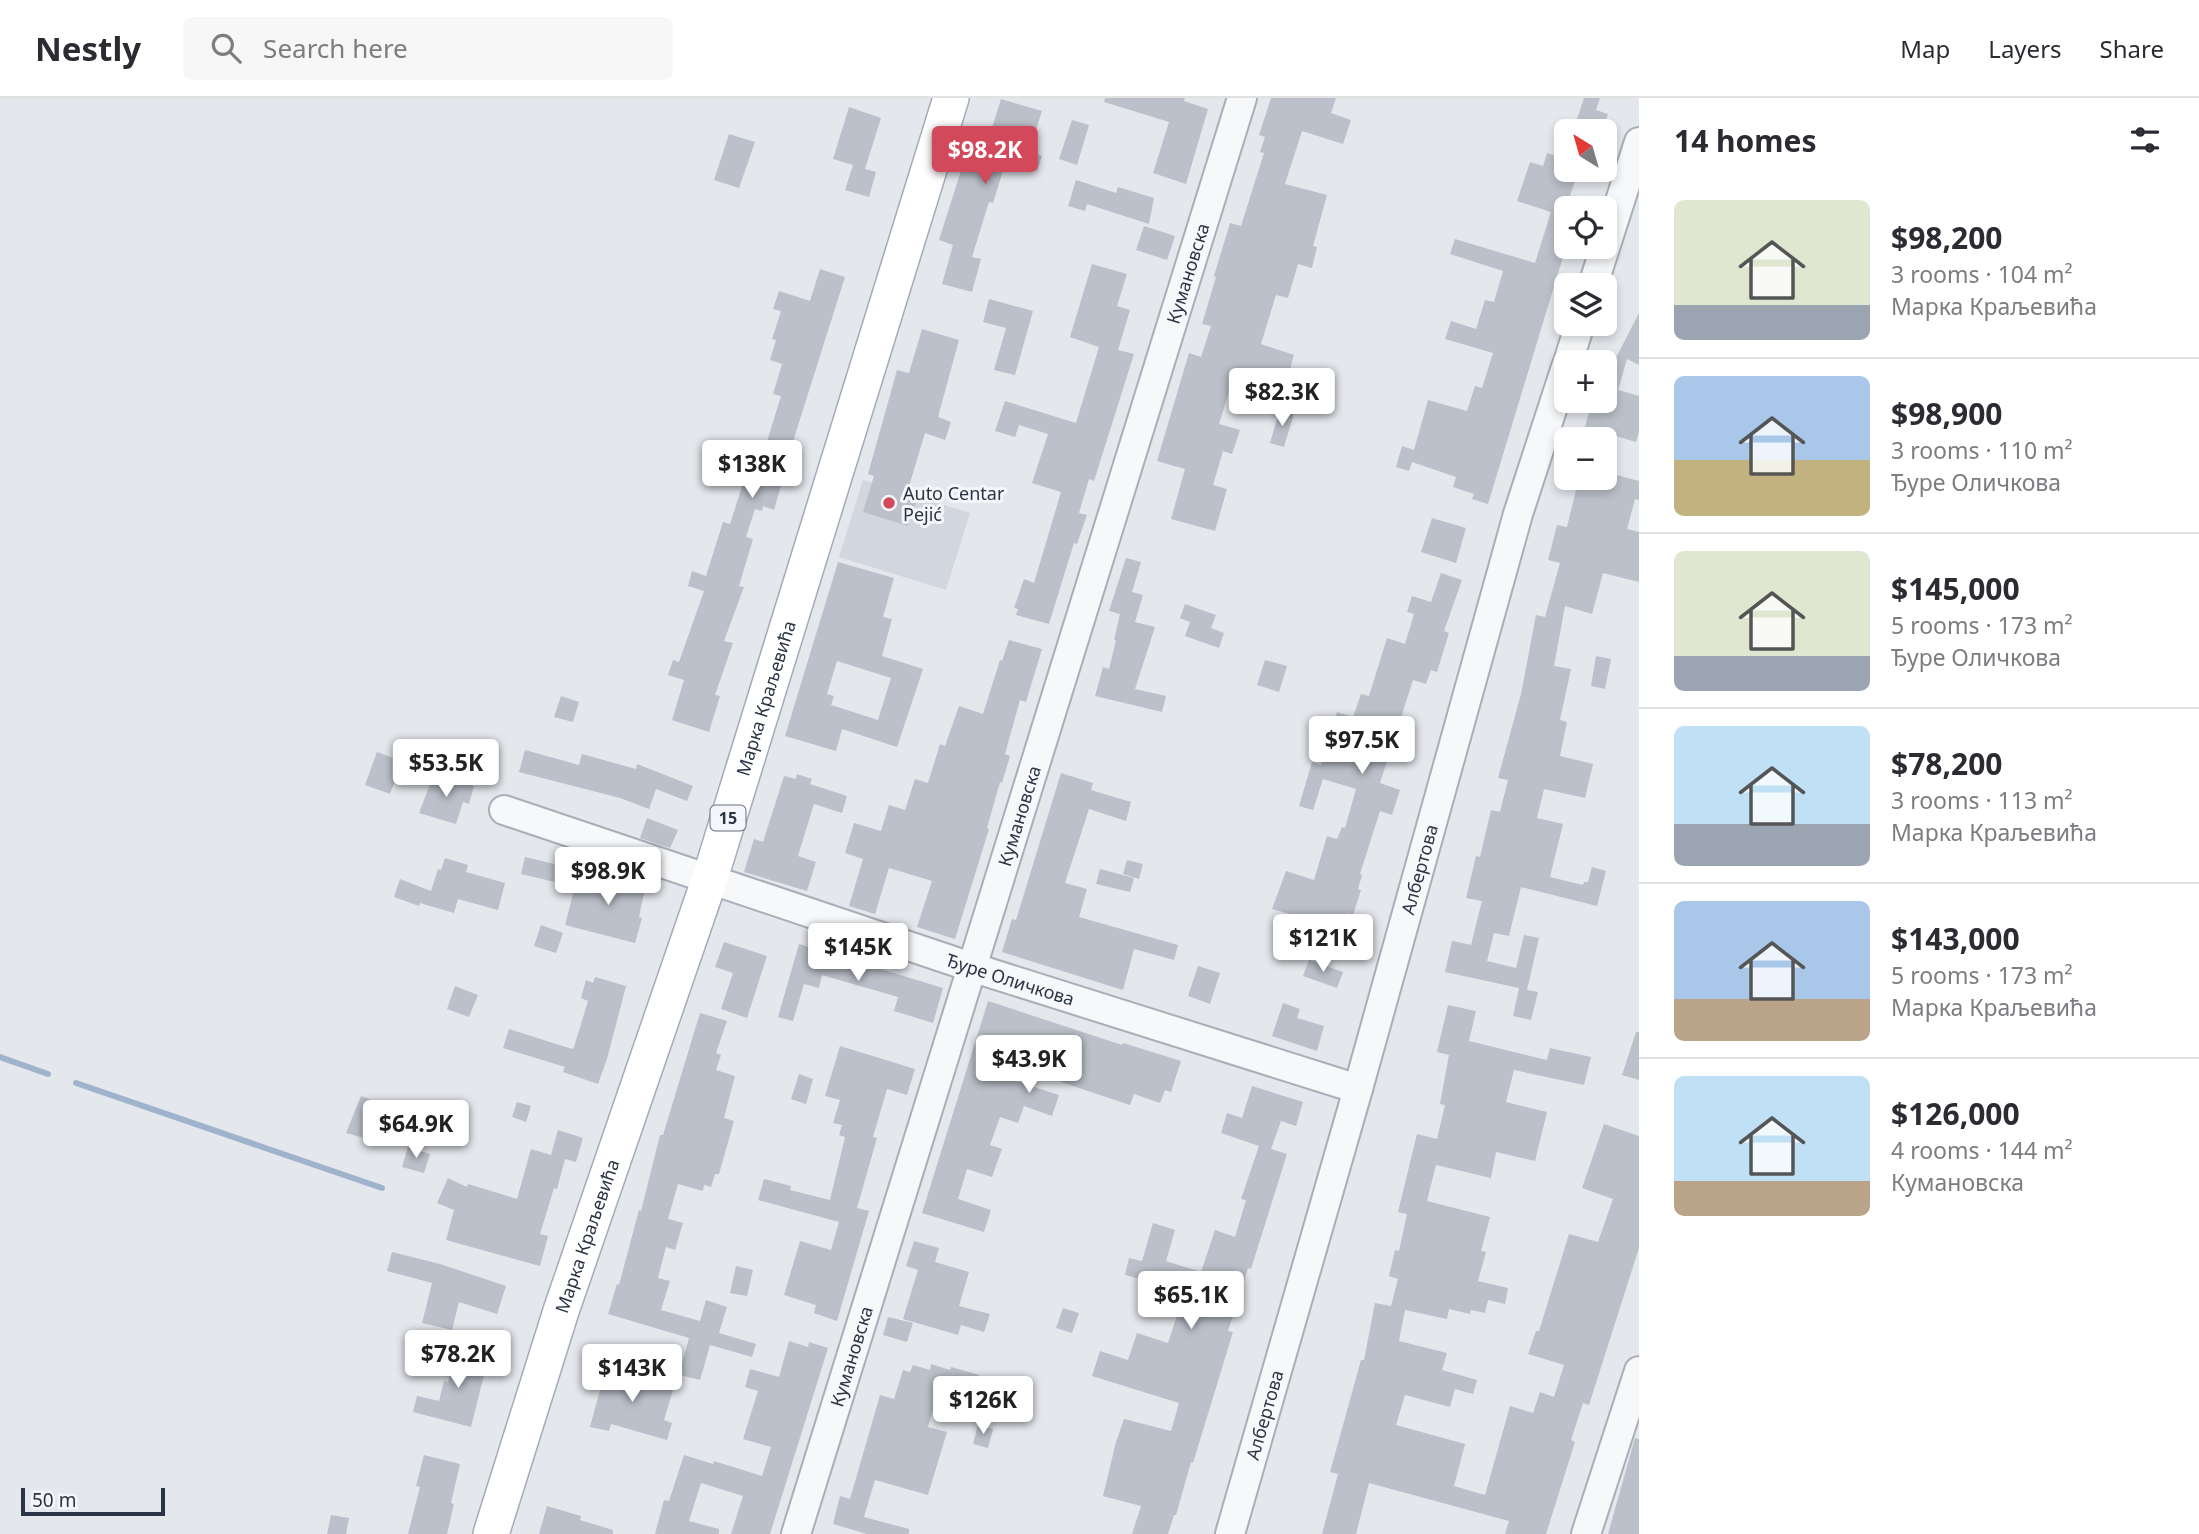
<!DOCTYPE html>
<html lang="en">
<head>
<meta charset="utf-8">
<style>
	:root { --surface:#fff; --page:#f7f7f7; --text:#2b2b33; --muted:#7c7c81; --line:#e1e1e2; --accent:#d1495b }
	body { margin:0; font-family:"Noto Sans",sans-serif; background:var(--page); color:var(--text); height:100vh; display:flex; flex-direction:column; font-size:26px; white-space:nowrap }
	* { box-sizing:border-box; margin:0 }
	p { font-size:23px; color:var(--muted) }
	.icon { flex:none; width:38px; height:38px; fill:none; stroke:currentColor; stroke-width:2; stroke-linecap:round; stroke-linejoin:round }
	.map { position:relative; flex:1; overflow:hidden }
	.sheet { display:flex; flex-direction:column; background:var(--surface); width:560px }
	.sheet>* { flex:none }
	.needle { width:46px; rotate:323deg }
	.controls { position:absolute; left:1554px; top:21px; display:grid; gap:14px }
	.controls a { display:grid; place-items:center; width:63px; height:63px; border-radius:10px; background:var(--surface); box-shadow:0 4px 10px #0003; font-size:35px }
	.scale { position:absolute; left:21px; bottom:18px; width:144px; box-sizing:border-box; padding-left:7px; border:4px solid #2b3445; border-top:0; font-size:19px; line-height:24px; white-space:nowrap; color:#2b3445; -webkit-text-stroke:5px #f4f6f9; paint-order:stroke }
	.price { position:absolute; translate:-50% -60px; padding:0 16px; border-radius:7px; background:#fff; color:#222; font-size:23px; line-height:46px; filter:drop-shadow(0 2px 4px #0008) }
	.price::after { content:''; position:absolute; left:50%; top:42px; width:21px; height:16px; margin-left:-10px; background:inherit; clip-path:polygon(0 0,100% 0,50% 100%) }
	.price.current { background:var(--accent); color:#fff }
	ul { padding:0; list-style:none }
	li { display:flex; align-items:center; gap:21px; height:175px; padding:0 35px }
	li+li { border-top:2px solid var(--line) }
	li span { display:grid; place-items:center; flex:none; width:196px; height:140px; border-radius:10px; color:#555 }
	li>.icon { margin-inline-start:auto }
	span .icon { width:84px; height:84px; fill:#fffc; stroke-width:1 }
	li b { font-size:30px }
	h2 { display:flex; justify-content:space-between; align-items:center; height:84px; padding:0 35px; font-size:30px }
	header { display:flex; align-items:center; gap:42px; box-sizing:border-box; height:98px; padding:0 35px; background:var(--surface); border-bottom:2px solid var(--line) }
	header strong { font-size:33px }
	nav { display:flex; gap:38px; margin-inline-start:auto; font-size:24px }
	.search { width:490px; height:63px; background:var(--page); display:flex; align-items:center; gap:18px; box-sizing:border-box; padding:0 24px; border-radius:10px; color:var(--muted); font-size:26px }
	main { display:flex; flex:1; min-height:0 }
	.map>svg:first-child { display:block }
	.built { fill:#d2d6de }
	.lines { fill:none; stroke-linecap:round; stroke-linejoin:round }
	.stream { stroke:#9fb4cc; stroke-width:6 }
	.building { fill:#bbc0ca; fill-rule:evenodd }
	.minor-casing { stroke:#a9aeb7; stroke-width:32 }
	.major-casing { stroke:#a3abb8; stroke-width:38 }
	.minor { stroke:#f7f8fa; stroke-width:28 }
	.major { stroke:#fff; stroke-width:35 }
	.poi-dot { fill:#d1495b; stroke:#f4f6f9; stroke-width:2.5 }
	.labels { text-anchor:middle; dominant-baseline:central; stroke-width:6; stroke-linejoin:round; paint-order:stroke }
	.shield { fill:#f4f6f9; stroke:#676e7b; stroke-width:2 }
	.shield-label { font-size:16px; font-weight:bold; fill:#2b3445 }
	.street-label { font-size:18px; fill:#2b3445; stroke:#f4f6f9 }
	.poi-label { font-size:18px; fill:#2b3445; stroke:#f4f6f9; text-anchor:start }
</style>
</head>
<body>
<header>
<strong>Nestly</strong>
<div class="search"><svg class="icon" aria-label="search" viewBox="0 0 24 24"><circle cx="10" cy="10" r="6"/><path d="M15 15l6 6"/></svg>Search here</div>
<nav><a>Map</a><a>Layers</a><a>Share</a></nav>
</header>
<main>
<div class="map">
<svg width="1639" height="1436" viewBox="0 0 1639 1436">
	<rect width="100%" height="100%" fill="#e4e7ec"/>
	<path class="built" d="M863,382L970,415L946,492L839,459Z"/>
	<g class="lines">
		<path class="stream" d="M0,959L48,976
			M76,985L382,1090"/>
	</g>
	<path class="building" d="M1105,0H1185L1184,3L1208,11L1186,86L1153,75L1169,24L1104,4Z
		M1271,0H1336L1331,15L1351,22L1343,46L1302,33L1285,86L1327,97L1313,148L1317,149L1312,170L1298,166L1288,200L1276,197L1261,246L1294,257L1283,296L1233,281L1219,326L1240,332L1232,356L1223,353L1213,387L1227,391L1215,433L1171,421L1185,371L1157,363L1189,255L1201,259L1211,228L1202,226L1216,179L1214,178L1230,125L1241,128L1264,55L1260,54L1265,39L1259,37Z
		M1584,0H1600L1596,12L1608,16L1602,33H1573Z
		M1001,1L1042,13L1029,54L1042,58L1037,73L1006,63L993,105L989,104L972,159L981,161L972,194L942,186L953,147L939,142L972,38L988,43Z
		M849,9L881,20L865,71L876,74L869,99L845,92L853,67L833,61Z
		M1072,22L1089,27L1077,67L1059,61Z
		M729,36L755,44L739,90L714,82Z
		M1547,55L1566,61V72H1579L1566,109V149L1488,406L1472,401L1474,396L1453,389L1456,379L1412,364L1409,373L1396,369L1402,348L1414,352L1428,302L1467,313L1475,288L1482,290L1493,255L1445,241L1451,223L1476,231L1485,202L1494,204L1503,173L1450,156L1455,141L1535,165L1551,114L1517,103L1530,64L1543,68Z
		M1076,82L1116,95L1118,89L1154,100L1149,126L1087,106L1085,113L1068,108Z
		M1144,128L1175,138L1167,162L1136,152Z
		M1092,166L1127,176L1117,208L1130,212L1118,252L1134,256L1094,383L1089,381L1079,415L1087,417L1077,446L1074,445L1049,526L1016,517L1018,511L1014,510L1024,481L1034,485L1061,394L1032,385L1048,336L1019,327L1015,339L995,333L1005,303L1076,325L1099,249L1070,239Z
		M820,171L845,179L789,356L780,353L770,384L781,388L774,412L763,408L762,413L755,411L746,439L753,441L739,488L744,489L724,543L733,545L715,597L720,598L709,634L672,622L684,582L668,577L673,562L679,564L704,493L688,488L692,473L706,478L723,424L730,426L748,370L735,366L742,346L764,353L781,298L773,296L782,266L770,262L776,242L772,241L781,213L773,211L779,193L810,203Z
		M989,201L1033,213L1015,277L994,272L1006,230L983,224Z
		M1639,215V267L1627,261L1618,292L1639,298V334L1636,344L1585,329L1592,303H1605V281Z
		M922,231L959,242L938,319L951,324L945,342L925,335L907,395L918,399L908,428L863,414L874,378L868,376L897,272L909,275Z
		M1280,311L1294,315L1284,349L1270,345Z
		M1605,374L1639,383V402L1635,401L1627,431L1639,434V484L1603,475L1592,516L1565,508L1554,568L1571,571L1560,622L1567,624L1560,658L1593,666L1585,700L1544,691L1537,720L1563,726L1550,779L1583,787L1584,784H1588L1592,769L1606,773L1597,808L1521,789L1509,838L1494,835L1487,863L1516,870L1524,837L1539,840L1527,892L1538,894L1531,922L1513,918L1519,890L1445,874L1452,843L1471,847L1482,803L1466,800L1476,758L1480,759L1491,712L1500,714L1508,682L1498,680L1521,596L1536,517L1545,519L1560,465L1548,462L1557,427L1567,429L1579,380H1605Z
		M1432,420L1466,430L1456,465L1421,454Z
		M1126,460L1141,464L1132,494L1143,497L1135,524L1155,529L1135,591L1166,598L1162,614L1095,598L1103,569L1109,571L1116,542H1114L1120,516L1109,513Z
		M838,464L894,480L883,519L892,521L882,558L923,571L897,649L842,631L836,653L785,638ZM837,563L891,580L878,622L831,607L834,598L827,596Z
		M1441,475L1462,482L1444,533L1449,535L1437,574L1431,572L1426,586L1413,582L1380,685L1400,692L1392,717L1380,713L1360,776L1362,777L1358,791L1361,792L1353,817L1347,815L1340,837L1326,832L1317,862L1287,853L1290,844L1282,842L1290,816L1272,811L1286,773L1314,782L1327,738L1337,741L1342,729L1345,730L1356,691L1323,681L1313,712L1299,708L1312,664L1321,667L1337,614L1353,619L1361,596L1369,598L1387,540L1405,546L1414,516L1407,514L1412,498L1431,504Z
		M1185,506L1216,517L1211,530L1224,535L1219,550L1185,538L1190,524L1180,520Z
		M1009,542L1042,551L1026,604L1020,602L1005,656L1010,658L1002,685L1000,684L987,730L989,731L955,841L917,829L932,783L889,770L875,816L849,808L863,761L845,755L854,725L881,733L889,707L905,712L915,681L928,685L940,646L945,648L959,608L983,616L1000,562L1002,563Z
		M1596,558L1611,561L1605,591L1591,588Z
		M1265,562L1287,568L1279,594L1257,587Z
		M561,598L579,604L573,624L554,619Z
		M525,652L579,667L582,656L636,671L637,666L693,688L687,703L656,691L649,711L620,700L519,674Z
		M377,654L402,663L390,696L365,687Z
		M1061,675L1093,685L1091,692L1131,704L1126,723L1089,711L1065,785L1087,791L1079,819L1178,847L1174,862L1134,851L1123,892L1002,854L1012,821L1016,822Z
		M434,676L474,688L469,706L463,704L456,726L419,715Z
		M797,676L812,681L810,686L847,698L842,715L814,706L798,758L816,764L807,793L744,774L754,741L763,744L784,678L796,681Z
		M647,720L678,732L670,750L640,740Z
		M525,759L559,767L555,784L521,776Z
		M445,760L468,767L466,774L505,785L498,812L458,801L454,815L420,805L419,808L394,799L400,781L431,793L438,771L441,772Z
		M1127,762L1143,766L1139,781L1123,776Z
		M1100,771L1134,780L1130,794L1096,786Z
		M589,775L646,786L639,819L642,820L635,845L565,827L575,788L585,791Z
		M541,827L563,835L556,855L534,848Z
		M724,844L767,858L747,920L721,911L733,875L715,869Z
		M799,846L943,890L933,925L894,913L898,899L822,877L819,890L804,886L793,923L778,919Z
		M1309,862L1343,874L1337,890L1303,878Z
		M1198,868L1220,875L1210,906L1188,898Z
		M595,879L626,888L607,961L598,986L563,974L565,969L503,950L509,931L572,951L574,949L588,903L581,900L586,882L593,885Z
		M455,888L478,897L469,919L447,911Z
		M988,903L1122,947L1123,945L1181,963L1171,994L1165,992L1160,1005L1134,996L1130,1007L1061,984L1066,969L1013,951L1003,979L1059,997L1052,1018L1024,1008L1018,1025L1000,1019L990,1047L1002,1051L992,1079L967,1071L958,1101L991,1112L984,1134L922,1115Z
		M1283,905L1300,911L1297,920L1324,928L1317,953L1272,938Z
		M1448,907L1476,913L1469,943L1547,962L1550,950L1591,959L1584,987L1514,972L1506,1004L1547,1014L1535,1063L1496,1054L1491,1080L1436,1067L1427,1103L1490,1119L1481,1153L1486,1154L1478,1183L1508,1190L1505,1206L1488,1202L1485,1215L1471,1212L1470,1216L1449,1211L1447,1221L1405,1212L1399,1243L1447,1255L1442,1272L1477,1282L1473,1296L1455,1291L1450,1309L1405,1297L1396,1327L1465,1346L1454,1388L1485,1397L1510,1308L1533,1315L1540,1294L1554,1299L1564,1267L1528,1256L1536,1233H1539L1569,1136L1598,1144L1613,1101L1582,1090L1604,1026L1639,1038V1150L1589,1307L1583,1305L1571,1342L1575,1344L1546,1436H1505L1509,1423L1369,1385L1356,1436H1322L1338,1376L1330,1374L1361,1262H1364L1375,1205L1391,1208L1398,1181L1389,1178L1395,1152L1399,1153L1407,1116L1398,1114L1417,1036L1437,1041L1445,1007L1440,1006L1449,957L1437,954Z
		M700,915L727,923L716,955L721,957L716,972L735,978L724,1020L734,1023L719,1076H715L711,1089L704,1087L703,1093L678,1086L668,1121L683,1125L675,1152L666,1149L658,1180L670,1183L661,1212L700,1223L706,1202L727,1209L719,1235L756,1246L752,1259L710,1247L700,1282L679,1277L689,1240L608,1216L617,1186L619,1187L639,1112L641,1113L660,1037H663Z
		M1636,934H1639V982L1622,977Z
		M840,948L915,971L907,997L887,991L873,1039L877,1040L857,1110L869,1113L837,1223L814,1215L816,1207L784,1197L800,1143L831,1152L839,1124L758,1102L764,1081L791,1088L790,1092L830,1102L845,1039L839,1037L842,1027L833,1025L840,1002L825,998Z
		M799,976L813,981L806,1006L791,1001Z
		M1252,988L1303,1004L1296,1028L1281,1023L1271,1051L1287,1056L1251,1171L1248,1170L1228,1233L1233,1234L1193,1365L1191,1364L1176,1417H1174L1168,1436H1132L1141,1408L1103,1398L1116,1344L1124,1321L1171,1333L1179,1305L1092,1278L1100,1253L1128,1262L1137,1235L1168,1245L1185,1193L1125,1177L1129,1160L1142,1163L1153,1125L1175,1132L1166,1163L1201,1174L1215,1132L1235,1139L1246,1102L1241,1101L1259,1048L1221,1035L1227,1015L1242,1020Z
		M361,998L375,1003L364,1040L346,1035Z
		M517,1004L531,1008L526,1024L512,1019Z
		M558,1032L583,1040L576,1064L565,1061L557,1091L554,1090L540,1136L548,1138L540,1168L446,1142L454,1112L437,1105L448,1080L467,1089L468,1086L517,1101L531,1051L551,1057Z
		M408,1049L430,1056L424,1075L402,1069Z
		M914,1143L939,1150L935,1164L969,1174L959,1208L990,1216L984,1234L961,1227L958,1237L903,1221L918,1172L906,1168Z
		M392,1154L440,1166L506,1188L497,1216L459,1204L452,1232L422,1225L432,1185L387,1173Z
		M736,1168L753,1172L747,1198L730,1195Z
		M1063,1210L1079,1215L1072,1235L1056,1230Z
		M888,1219L913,1225L907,1244L883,1237Z
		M789,1243L808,1249L809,1244L828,1250L770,1436H731L743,1398L701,1385L689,1423L719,1431V1436H655L664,1402L669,1403L684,1357L713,1366L714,1363L762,1378L771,1349L743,1341L758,1293L745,1289L750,1271L779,1279Z
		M457,1249L489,1257L471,1329L413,1314L417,1298L439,1303L444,1283L448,1284Z
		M607,1266L640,1275L638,1282L673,1292L664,1322L672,1325L667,1342L611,1326L609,1333L590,1329Z
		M931,1266L950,1272L951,1269L979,1277L972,1301L939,1291L928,1329L947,1334L928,1397L875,1382L864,1419L909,1431V1436H867L833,1426L840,1398L850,1401L880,1297L894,1301L903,1272L910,1274L913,1267L930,1272Z
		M978,1327L993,1331L988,1350L973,1346Z
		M1635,1340L1639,1341V1436H1608Z
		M424,1357L460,1366L451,1405L454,1406L447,1436H408L420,1389L416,1388Z
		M547,1408L581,1418L580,1422L613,1432V1436H539Z
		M331,1417L349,1420L346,1436H327Z"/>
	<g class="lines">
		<g class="minor-casing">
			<g id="minor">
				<path d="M1593,187L1639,44"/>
				<path d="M1568,264L1580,226"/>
				<path id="s1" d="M504,712L971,869L1358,991"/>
				<path id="s2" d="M796,1436L1242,0"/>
				<path id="s3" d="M1230,1436L1358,991L1518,416L1566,269"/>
				<path d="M1586,1436L1639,1273"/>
			</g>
		</g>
		<g class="major-casing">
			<g id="major">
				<path id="s4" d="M491,1436L561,1213L710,780L951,0"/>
			</g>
		</g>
		<use href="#minor" class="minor"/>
		<use href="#major" class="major"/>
	</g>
	<circle class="poi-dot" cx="889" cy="405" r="7"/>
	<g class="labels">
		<rect class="shield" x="710.5" y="707.5" width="35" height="25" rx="5"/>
		<g class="shield-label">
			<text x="728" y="720">15</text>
		</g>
		<g class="street-label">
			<text stroke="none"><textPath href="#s2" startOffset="1320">Кумановска</textPath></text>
			<text stroke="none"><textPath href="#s4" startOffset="880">Марка Краљевића</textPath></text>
			<text stroke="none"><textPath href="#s2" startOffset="752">Кумановска</textPath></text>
			<text stroke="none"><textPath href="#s3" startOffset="691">Албертова</textPath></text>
			<text stroke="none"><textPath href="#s1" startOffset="534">Ђуре Оличкова</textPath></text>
			<text stroke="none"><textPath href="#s4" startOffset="313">Марка Краљевића</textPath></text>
			<text stroke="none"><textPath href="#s2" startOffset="186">Кумановска</textPath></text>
			<text stroke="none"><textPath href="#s3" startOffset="124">Албертова</textPath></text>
		</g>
		<g class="poi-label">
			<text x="903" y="395">Auto Centar<tspan x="903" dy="21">Pejić</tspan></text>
		</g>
	</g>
</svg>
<div class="controls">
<a><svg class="needle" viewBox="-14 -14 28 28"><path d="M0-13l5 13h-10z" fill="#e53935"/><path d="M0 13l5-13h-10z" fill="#7c7c81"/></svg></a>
<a><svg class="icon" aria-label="locate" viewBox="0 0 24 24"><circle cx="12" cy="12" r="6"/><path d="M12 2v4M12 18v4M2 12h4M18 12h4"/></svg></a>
<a><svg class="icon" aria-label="layers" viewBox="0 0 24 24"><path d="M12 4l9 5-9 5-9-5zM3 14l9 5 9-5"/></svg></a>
<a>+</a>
<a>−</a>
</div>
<div class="scale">50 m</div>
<b class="price current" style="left:985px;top:88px">$98.2K</b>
<b class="price" style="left:1282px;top:330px">$82.3K</b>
<b class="price" style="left:752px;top:402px">$138K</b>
<b class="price" style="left:1362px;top:678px">$97.5K</b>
<b class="price" style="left:446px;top:701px">$53.5K</b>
<b class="price" style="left:608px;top:809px">$98.9K</b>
<b class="price" style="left:1323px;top:876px">$121K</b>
<b class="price" style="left:858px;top:885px">$145K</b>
<b class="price" style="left:1029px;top:997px">$43.9K</b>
<b class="price" style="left:416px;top:1062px">$64.9K</b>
<b class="price" style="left:1191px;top:1233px">$65.1K</b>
<b class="price" style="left:458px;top:1292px">$78.2K</b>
<b class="price" style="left:632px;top:1306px">$143K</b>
<b class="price" style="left:983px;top:1338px">$126K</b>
</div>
<section class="sheet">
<h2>14 homes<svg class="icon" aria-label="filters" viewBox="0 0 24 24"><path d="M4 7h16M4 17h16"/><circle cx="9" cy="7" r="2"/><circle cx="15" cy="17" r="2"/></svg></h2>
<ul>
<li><span style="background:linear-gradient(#dfe7d0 75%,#9aa5b1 0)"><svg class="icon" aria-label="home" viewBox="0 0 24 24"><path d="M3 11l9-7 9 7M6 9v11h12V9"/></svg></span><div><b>$98,200</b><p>3 rooms · 104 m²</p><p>Марка Краљевића</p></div></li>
<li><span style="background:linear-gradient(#a9c7e8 60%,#c2b280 0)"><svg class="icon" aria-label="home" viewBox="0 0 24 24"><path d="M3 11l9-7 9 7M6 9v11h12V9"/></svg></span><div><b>$98,900</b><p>3 rooms · 110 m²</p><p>Ђуре Оличкова</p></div></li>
<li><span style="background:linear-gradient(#dfe7d0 75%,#9aa5b1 0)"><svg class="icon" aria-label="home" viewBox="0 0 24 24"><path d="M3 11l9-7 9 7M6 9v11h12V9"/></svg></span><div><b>$145,000</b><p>5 rooms · 173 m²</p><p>Ђуре Оличкова</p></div></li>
<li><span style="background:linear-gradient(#bfe0f5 70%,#9aa5b1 0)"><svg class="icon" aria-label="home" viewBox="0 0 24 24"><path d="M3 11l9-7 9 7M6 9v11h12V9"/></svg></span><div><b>$78,200</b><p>3 rooms · 113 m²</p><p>Марка Краљевића</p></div></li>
<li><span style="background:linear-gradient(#a9c7e8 70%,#b9a48a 0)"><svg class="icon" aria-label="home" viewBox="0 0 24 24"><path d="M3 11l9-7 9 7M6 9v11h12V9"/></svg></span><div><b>$143,000</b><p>5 rooms · 173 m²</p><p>Марка Краљевића</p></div></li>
<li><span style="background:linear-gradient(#bfe0f5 75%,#b9a48a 0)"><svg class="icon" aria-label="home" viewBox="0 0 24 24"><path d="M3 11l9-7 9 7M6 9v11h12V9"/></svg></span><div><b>$126,000</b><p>4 rooms · 144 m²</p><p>Кумановска</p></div></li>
</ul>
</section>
</main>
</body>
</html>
